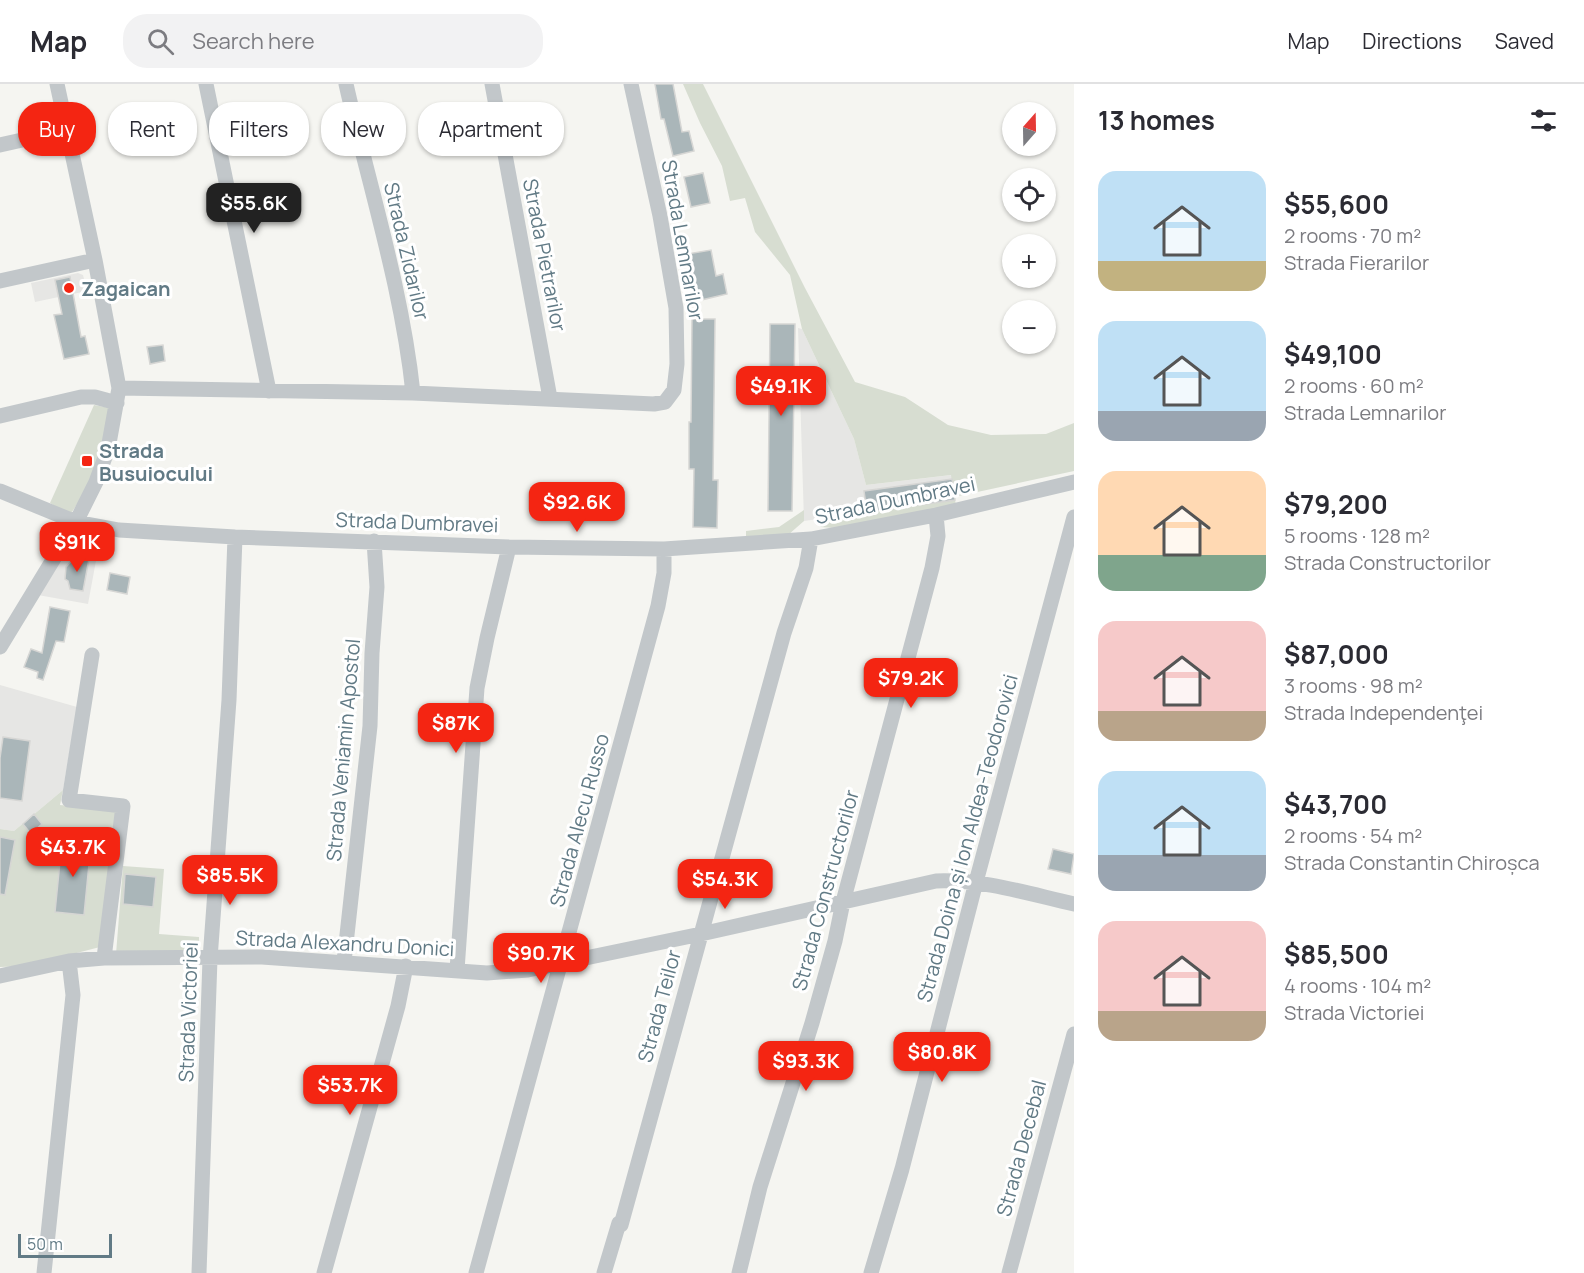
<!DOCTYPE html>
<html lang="en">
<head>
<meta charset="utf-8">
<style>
	:root { --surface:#fff; --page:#f2f2f3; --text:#2b2b33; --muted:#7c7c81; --line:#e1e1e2; --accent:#f42512 }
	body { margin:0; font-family:Manrope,sans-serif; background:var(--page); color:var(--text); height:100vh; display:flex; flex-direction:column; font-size:22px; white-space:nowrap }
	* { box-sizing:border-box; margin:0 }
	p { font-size:20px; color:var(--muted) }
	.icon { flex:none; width:33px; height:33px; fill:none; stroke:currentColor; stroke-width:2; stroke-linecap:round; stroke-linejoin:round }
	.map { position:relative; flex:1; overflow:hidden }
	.side { display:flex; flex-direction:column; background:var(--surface); width:510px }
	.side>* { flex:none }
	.banner { position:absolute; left:18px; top:18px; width:570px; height:54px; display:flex; gap:12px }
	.needle { width:39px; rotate:20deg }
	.tools { position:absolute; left:1002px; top:18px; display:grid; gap:12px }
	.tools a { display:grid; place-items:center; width:54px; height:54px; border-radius:50%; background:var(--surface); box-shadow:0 2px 4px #0004; font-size:30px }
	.scale { position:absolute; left:18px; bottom:15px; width:94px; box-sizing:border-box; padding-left:6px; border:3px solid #617a85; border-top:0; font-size:16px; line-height:21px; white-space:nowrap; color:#617a85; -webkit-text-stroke:4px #fff; paint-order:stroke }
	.price { position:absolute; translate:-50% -51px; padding:0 14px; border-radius:12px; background:var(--accent); color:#fff; font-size:20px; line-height:39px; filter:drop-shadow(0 2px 3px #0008) }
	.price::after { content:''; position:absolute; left:50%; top:36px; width:18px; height:14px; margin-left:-9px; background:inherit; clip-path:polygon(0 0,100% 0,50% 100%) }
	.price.on { background:#222; color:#fff }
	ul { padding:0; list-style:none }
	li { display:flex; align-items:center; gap:18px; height:150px; padding:0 24px }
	li span { display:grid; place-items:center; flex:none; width:168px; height:120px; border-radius:18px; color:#555 }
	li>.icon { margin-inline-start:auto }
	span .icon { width:72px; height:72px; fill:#fffc; stroke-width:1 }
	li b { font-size:26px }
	h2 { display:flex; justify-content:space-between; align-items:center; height:72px; padding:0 24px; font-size:26px }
	.pill { padding:0 21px; border-radius:24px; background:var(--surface); box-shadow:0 2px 4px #0004; font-size:21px; line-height:54px }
	.pill.on { background:var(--accent); color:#fff }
	header { display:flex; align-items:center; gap:36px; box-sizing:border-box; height:84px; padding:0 30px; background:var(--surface); border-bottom:2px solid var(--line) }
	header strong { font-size:28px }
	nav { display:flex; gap:33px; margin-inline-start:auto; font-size:21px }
	.search { width:420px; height:54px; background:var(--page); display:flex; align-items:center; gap:15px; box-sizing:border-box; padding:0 21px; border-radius:24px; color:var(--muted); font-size:22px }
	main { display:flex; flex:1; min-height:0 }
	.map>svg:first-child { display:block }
	.built { fill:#e6e6e4 }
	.green { fill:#d7ddd1; fill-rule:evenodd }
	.building { fill:#aab6b9; stroke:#d6d6d4; stroke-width:1.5 }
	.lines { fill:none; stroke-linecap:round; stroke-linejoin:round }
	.street { stroke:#c2c7ca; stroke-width:15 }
	.poi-dot { fill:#f42512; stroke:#fff; stroke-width:2 }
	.labels { text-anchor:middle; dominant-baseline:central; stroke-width:6; stroke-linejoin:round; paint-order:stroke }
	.street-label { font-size:20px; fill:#617a85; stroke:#fff }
	.poi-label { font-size:20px; font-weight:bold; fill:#617a85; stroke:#fff; text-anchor:start }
</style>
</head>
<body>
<header>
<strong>Map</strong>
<div class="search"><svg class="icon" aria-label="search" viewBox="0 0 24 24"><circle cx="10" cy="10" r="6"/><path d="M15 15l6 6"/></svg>Search here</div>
<nav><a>Map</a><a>Directions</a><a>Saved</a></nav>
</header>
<main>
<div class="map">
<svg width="1074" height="1189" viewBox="0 0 1074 1189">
	<rect width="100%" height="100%" fill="#f5f5f1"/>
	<path class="built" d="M78,189L83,191L87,207L35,218L31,199Z
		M798,244L802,245L854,355L866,401L952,391L955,416L804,437Z
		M80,454L100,455L88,520L38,511L69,459Z
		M0,601L77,623L63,706L14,747L0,745Z"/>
	<path class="green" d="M683,0H703L805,204L855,298L905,313L948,341L991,351L1046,350L1074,339V387L954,413L951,391L866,401L854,355L802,245L790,191L755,148L745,114L730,117L722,82L700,39Z
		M94,321L110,324L101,373L89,402L70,431L50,419Z
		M955,416L956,421L834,444L821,443L815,435Z
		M804,426V437L788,451L746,455V447L779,443Z
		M63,706L60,721L118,726L100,863L26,882L0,883V745L14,747Z
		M123,782L164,785L159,850L199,853V870H116ZM126,790L155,793L153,823L123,820Z"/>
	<path class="building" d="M655,0H673L682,48L689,47L694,67L673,72L664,35H661Z
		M703,89L710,119L691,123L684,93Z
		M711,166L716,192L723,190L727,210L697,217L687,170Z
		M70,193L81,253L85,252L89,270L64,275L54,231L62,230L55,196Z
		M692,235H715L713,396H718L717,444L693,443L694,385H689V338H691Z
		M770,240H795L792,427H768Z
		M163,261L165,277L150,280L147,263Z
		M952,395L955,416L867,428L864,407Z
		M75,473L89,475L83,507L70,505L68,497L65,495L66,483Z
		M110,489L130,493L127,510L107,506Z
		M50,523L70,527L64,558L56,557L43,596L37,594L38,588L24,583L31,565L42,569Z
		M3,653L30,657L22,717L0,714V674Z
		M34,730L42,740L31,750L23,740Z
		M0,753L15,756L5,811L0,810Z
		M62,757L91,760L84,831L55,828Z
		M1053,765L1074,770L1071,790L1048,785Z
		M125,790L156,793L153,823L123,820Z"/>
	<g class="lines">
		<path class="street" d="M206,0L269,307
			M346,0C369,102 402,204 413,309
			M492,0L550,314
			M0,61L67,46
			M0,197L95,176
			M119,304L413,309L654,320L665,318L674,306L677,280L676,224L660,132L631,0
			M0,332L81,313H95L117,319
			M0,407L76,438L119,446L235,453L509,463L664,465L811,455L936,431L1074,398
			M0,563L76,438L96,398L108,365L119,304L95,176L57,0
			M92,571L69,716L123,722L104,874
			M344,878L370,642L372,569L377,503L374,457
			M457,886L477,604L487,554L509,463
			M0,892L69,877L104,874L262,873L487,889L528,886L701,850L936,797C983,795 1029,810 1074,820
			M44,1189L73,911L69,877
			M199,1189L210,875L229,616L235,453
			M324,1189L398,922L406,882
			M476,1189L658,522L664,489V465
			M604,1189L619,1139L621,1141L784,549L806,484L811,455
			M739,1189L760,1103L812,939L835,857L843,818L932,484L938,452L936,431
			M871,1189L902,1085L976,798L1074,433
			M1009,1189L1074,950"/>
	</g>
	<g class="poi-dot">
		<circle cx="69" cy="204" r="6"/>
		<rect x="81" y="371" width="12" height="12" rx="3"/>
	</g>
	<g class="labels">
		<g class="street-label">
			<text transform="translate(683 156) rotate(80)">Strada Lemnarilor</text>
			<text transform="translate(407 167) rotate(77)">Strada Zidarilor</text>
			<text transform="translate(545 171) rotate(79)">Strada Pietrarilor</text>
			<text transform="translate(895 416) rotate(-12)">Strada Dumbravei</text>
			<text transform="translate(417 438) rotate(2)">Strada Dumbravei</text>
			<text transform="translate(343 666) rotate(-85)">Strada Veniamin Apostol</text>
			<text transform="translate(579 736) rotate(-75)">Strada Alecu Russo</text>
			<text transform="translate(967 754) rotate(-75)">Strada Doina și Ion Aldea-Teodorovici</text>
			<text transform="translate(825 806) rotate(-75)">Strada Constructorilor</text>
			<text transform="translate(345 859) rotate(3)">Strada Alexandru Donici</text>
			<text transform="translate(659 922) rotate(-75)">Strada Teilor</text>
			<text transform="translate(188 928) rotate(-88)">Strada Victoriei</text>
			<text transform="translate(1021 1064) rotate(-75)">Strada Decebal</text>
		</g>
		<g class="poi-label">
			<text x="81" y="204">Zagaican</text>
			<text x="99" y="366">Strada<tspan x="99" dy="23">Busuiocului</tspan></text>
		</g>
	</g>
</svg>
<div class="tools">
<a><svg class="needle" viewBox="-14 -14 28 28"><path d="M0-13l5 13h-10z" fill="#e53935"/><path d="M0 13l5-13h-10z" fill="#7c7c81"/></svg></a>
<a><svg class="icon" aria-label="locate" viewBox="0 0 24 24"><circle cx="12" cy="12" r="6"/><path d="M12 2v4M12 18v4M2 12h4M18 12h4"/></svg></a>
<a>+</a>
<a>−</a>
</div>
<div class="scale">50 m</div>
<b class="price on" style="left:254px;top:150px">$55.6K</b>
<b class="price" style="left:781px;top:333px">$49.1K</b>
<b class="price" style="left:577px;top:449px">$92.6K</b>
<b class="price" style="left:77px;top:489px">$91K</b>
<b class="price" style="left:911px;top:625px">$79.2K</b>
<b class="price" style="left:456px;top:670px">$87K</b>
<b class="price" style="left:73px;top:794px">$43.7K</b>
<b class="price" style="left:230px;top:822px">$85.5K</b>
<b class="price" style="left:725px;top:826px">$54.3K</b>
<b class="price" style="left:541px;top:900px">$90.7K</b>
<b class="price" style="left:942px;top:999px">$80.8K</b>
<b class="price" style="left:806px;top:1008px">$93.3K</b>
<b class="price" style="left:350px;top:1032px">$53.7K</b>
<div class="banner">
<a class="pill on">Buy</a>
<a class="pill">Rent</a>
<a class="pill">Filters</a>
<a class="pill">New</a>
<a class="pill">Apartment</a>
</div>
</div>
<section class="side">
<h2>13 homes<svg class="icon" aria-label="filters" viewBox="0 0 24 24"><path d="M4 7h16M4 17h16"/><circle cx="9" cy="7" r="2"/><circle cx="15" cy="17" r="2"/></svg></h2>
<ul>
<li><span style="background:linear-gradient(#bfe0f5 75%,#c2b280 0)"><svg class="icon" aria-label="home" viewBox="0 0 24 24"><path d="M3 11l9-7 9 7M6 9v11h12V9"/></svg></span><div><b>$55,600</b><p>2 rooms · 70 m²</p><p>Strada Fierarilor</p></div></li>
<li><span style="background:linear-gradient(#bfe0f5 75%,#9aa5b1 0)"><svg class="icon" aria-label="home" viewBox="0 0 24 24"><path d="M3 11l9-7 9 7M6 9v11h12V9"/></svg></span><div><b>$49,100</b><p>2 rooms · 60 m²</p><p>Strada Lemnarilor</p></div></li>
<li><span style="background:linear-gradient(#ffd9b3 70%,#7fa58c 0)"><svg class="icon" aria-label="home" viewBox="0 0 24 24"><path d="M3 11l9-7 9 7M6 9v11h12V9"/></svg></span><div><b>$79,200</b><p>5 rooms · 128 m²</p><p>Strada Constructorilor</p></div></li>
<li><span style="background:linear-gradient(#f6c9c9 75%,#b9a48a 0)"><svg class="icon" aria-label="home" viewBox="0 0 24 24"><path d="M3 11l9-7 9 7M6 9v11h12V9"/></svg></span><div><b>$87,000</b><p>3 rooms · 98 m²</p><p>Strada Independenţei</p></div></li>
<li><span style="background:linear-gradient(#bfe0f5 70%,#9aa5b1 0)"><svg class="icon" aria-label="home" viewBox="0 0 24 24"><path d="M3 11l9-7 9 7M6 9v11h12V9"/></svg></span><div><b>$43,700</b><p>2 rooms · 54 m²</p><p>Strada Constantin Chiroșca</p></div></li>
<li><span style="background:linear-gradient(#f6c9c9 75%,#b9a48a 0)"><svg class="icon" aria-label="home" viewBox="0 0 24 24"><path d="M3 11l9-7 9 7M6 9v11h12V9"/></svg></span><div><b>$85,500</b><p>4 rooms · 104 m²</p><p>Strada Victoriei</p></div></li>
</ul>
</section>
</main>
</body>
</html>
